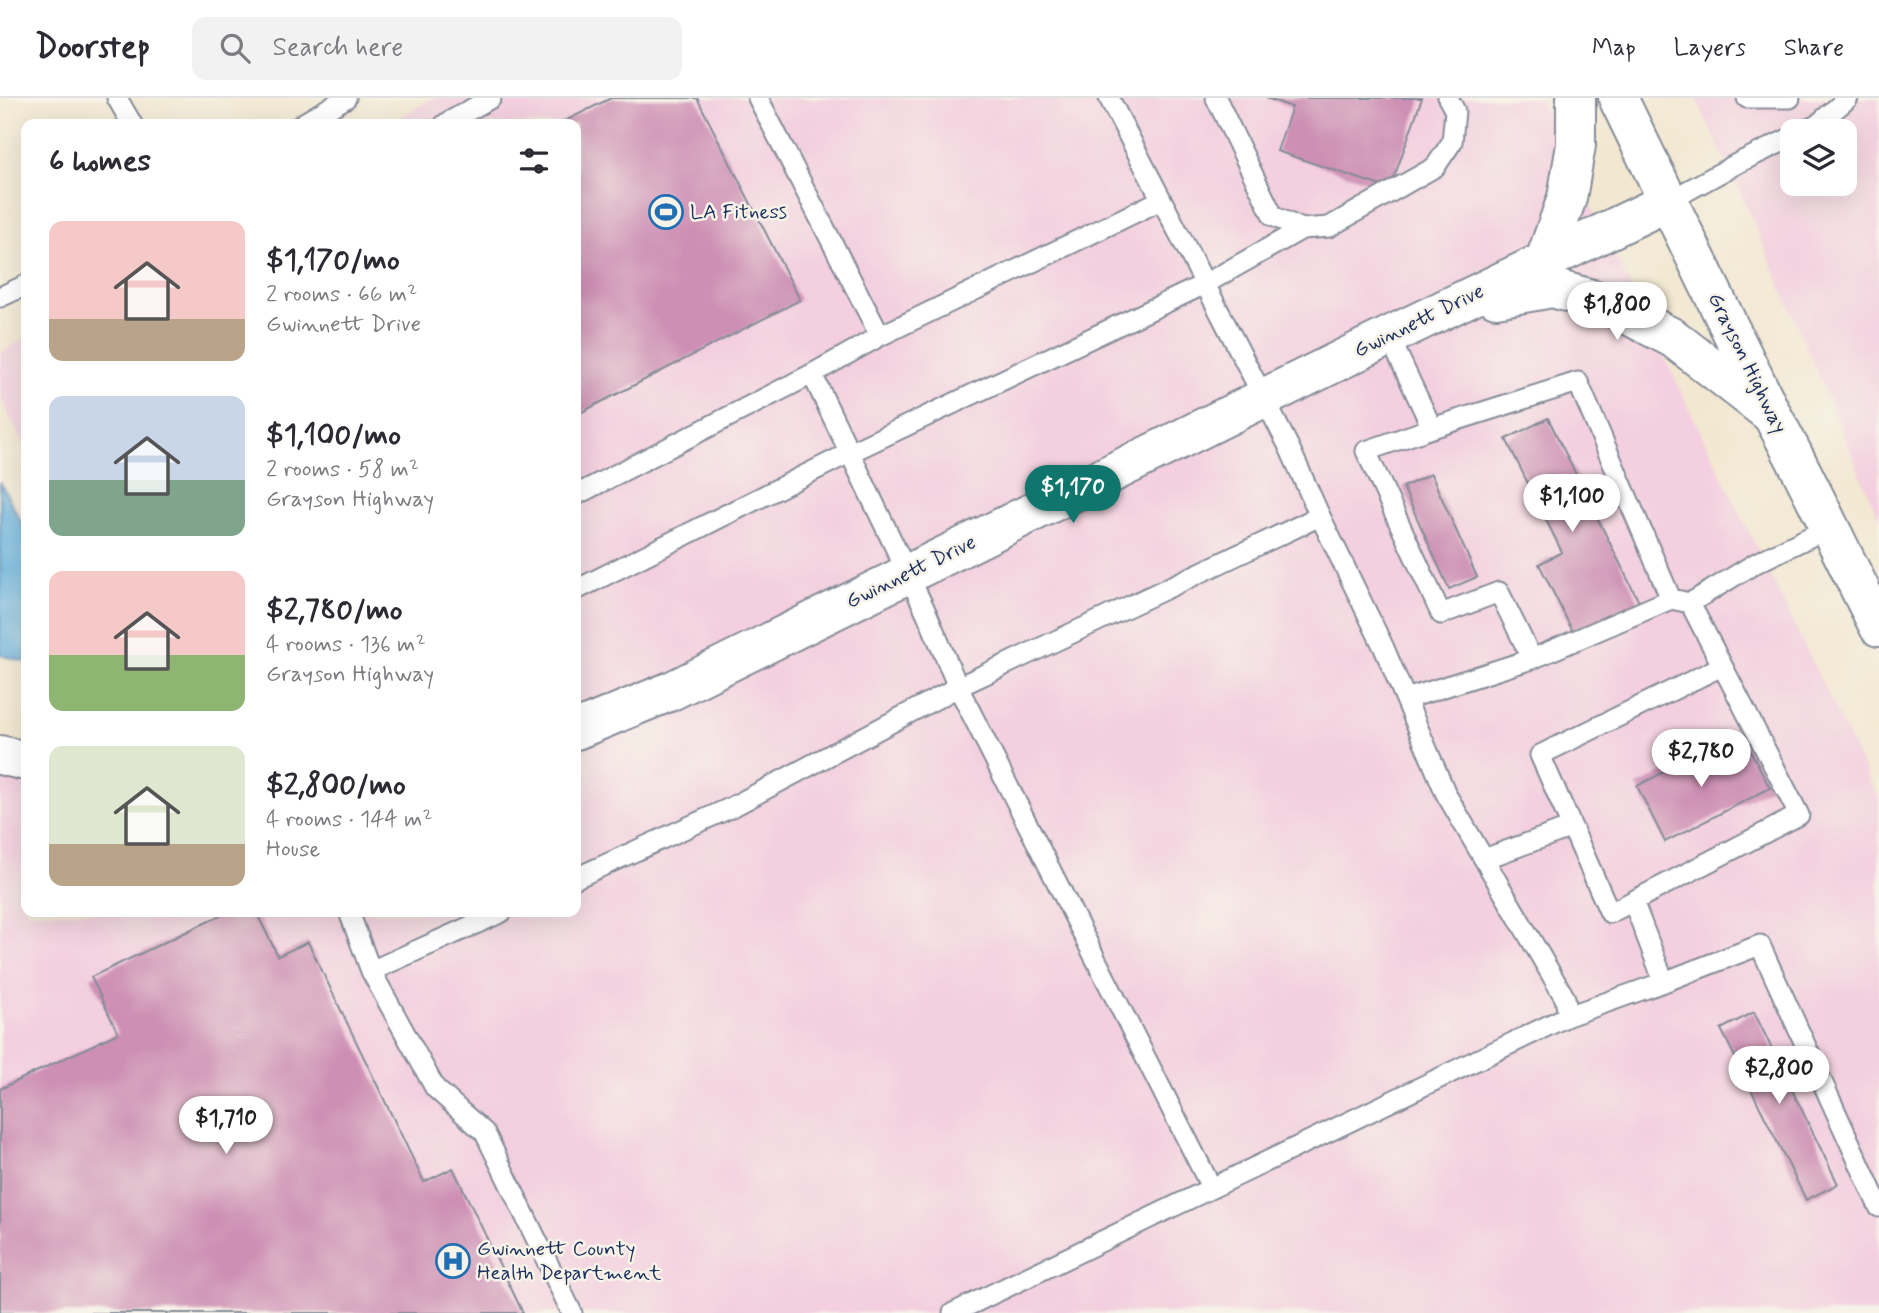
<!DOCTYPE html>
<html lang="en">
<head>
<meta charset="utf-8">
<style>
	:root { --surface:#fff; --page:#f2f2f3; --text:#2b2b33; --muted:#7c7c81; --line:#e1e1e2; --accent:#0f766e }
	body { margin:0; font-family:Mynerve,sans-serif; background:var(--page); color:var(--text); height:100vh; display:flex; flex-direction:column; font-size:26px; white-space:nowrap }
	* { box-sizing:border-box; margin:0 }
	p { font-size:23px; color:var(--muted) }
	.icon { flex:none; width:38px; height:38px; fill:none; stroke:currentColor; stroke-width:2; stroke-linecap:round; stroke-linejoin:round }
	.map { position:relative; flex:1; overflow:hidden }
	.side { position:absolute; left:21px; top:21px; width:560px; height:798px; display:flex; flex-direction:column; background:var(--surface); border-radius:14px; box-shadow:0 7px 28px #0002 }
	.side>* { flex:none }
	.controls { position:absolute; left:1780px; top:21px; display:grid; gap:14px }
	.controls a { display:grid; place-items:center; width:77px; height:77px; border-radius:14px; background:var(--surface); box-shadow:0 7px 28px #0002; font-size:35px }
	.price { position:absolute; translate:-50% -60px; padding:0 16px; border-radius:24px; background:#fff; color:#222; font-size:23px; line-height:46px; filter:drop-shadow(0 2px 4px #0008) }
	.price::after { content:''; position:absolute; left:50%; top:42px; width:21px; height:16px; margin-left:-10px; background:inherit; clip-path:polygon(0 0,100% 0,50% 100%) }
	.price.active { background:var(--accent); color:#fff }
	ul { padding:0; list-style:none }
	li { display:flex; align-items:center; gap:21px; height:175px; padding:0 28px }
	li span { display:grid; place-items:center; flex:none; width:196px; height:140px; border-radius:14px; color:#555 }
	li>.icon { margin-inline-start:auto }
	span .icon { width:84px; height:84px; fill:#fffc; stroke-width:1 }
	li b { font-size:30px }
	h2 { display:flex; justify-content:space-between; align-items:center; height:84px; padding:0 28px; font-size:30px }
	header { display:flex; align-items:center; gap:42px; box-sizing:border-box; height:98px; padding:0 35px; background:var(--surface); border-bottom:2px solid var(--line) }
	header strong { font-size:33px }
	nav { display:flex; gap:38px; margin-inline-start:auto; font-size:24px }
	.search { width:490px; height:63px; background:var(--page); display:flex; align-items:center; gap:18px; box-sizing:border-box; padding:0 24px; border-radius:14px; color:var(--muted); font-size:26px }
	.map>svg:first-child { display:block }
	.built { fill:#f3cfdf; fill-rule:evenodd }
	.water { fill:#67b3e0; stroke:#41719f; stroke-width:2 }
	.building { fill:#cd8fb4 }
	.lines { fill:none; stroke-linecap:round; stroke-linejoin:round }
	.lane-casing { stroke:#868c98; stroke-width:23 }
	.secondary-casing { stroke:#868c98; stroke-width:42 }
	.primary-casing { stroke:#868c98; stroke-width:42 }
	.lane { stroke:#fff; stroke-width:19 }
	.secondary { stroke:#fff; stroke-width:38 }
	.primary { stroke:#fff; stroke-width:38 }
	.labels { text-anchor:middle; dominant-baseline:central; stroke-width:5; stroke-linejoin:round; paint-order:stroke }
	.poi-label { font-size:21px; fill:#1b2f5e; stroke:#f7f3e8; text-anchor:start }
	.street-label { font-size:21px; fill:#1b2f5e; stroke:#f7f3e8 }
</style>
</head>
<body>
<header>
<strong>Doorstep</strong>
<div class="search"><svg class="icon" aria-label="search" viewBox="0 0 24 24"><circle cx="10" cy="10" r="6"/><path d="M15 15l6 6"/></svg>Search here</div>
<nav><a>Map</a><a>Layers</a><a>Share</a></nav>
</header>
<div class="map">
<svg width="1879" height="1215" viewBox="0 0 1879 1215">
	<rect width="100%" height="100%" fill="#f7f3e8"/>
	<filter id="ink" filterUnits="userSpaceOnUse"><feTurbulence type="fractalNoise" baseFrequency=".0143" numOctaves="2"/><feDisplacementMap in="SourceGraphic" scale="14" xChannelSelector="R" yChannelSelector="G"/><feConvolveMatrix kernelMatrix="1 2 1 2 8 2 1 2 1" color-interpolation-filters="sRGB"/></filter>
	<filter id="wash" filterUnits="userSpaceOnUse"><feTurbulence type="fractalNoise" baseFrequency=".00686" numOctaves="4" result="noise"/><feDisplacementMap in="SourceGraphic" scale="28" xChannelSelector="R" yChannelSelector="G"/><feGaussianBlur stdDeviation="1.57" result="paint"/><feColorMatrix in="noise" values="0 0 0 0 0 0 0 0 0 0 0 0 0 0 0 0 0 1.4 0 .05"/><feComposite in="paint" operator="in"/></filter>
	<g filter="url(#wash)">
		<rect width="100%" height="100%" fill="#f2e8d1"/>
		<path class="built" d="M433,0H1539L1879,702V1215H0V662L26,653V814H576V26H388Z
			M1696,0H1879V421L1755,127ZM1792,33H1844V86H1792Z
			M26,240V352L0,298V255Z"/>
		<path class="water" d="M0,384L26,433V564L0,557Z"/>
		<g id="blocks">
			<path class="building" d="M611,0H697L800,202L576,317V26H559Z
				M1266,0H1422L1390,91L1277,53L1292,9Z
				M1548,320L1640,506L1575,538L1539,466L1562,454L1506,341Z
				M1431,376L1477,479L1449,491L1403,389Z
				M1747,646L1770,690L1665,744L1637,688L1674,669L1672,665L1693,653L1695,658L1711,651L1716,662Z
				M228,814H256L278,858L308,844L424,1084L453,1070L523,1215H0V991L118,935L91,879Z
				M1754,914L1838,1086L1806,1102L1721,931Z"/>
		</g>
	</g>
	<g filter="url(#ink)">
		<use href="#blocks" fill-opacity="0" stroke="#868c98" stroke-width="2"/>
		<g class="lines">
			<g class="lane-casing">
				<path id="lane" d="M117,0L132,26
					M758,0L880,238
					M1216,0L1273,118L1302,131L1329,129L1435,69L1452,44L1455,13L1448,0
					M1747,0H1790
					M302,26L346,0
					M445,26L491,0
					M1804,33L1817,27L1848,0
					M1667,104L1738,65L1792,39
					M1302,131L1205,186L1288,347L1320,418
					M0,199L26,187
					M1389,238L1432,330L1366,353L1441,516L1499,494L1532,561L1671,501L1578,284L1432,330
					M812,276L927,516L958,589L1320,418L1384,550L1446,696L1565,900L1568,918L1664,884L1760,847L1879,1109
					M576,397L812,276L880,238L1161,102
					M576,492L849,355L1205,186L1109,0
					M1671,501L1690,505L1799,717L1610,815L1540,657L1722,568
					M1690,505L1756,465L1828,430
					M1406,601L1532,561
					M1484,761L1572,729
					M576,780L732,709L958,589L1211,1089
					M1633,803L1664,884
					M349,814L371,873L435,990L485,1035L572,1215
					M371,873L502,814
					M953,1215L1568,918"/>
			</g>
			<g class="secondary-casing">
				<path id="secondary" d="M1545,162L1567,100L1576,47V0
					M1496,200L1552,190L1603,204L1673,240L1772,317
					M576,632L671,593L1389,238L1667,104
					M0,657L26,663"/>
			</g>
			<g class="primary-casing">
				<path id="primary" d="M1618,0L1772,317C1810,386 1843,459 1879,529"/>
			</g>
			<use href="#lane" class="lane"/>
			<use href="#secondary" class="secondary"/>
			<use href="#primary" class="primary"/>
		</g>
	</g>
	<defs>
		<g id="stadium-ring" transform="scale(1.75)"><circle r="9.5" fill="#f7f3e8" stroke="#1f6fb2" stroke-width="1.5"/><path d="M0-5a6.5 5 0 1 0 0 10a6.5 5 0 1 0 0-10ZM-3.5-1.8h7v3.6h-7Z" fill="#1f6fb2"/></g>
		<g id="hospital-ring" transform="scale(1.75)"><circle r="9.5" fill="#f7f3e8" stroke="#1f6fb2" stroke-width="1.5"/><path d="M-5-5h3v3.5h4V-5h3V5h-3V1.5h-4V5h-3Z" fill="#1f6fb2"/></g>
	</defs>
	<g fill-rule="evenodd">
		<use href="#stadium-ring" x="666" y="114"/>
		<use href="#hospital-ring" x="453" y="1163"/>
	</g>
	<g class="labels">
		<g class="poi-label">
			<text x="690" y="114">LA Fitness</text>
			<text x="477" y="1151">Gwinnett County<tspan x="477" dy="24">Health Department</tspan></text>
		</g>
		<g class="street-label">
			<text transform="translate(1419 223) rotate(-26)">Gwinnett Drive</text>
			<text transform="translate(1747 265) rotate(64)">Grayson Highway</text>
			<text transform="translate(911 474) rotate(-26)">Gwinnett Drive</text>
		</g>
	</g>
</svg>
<div class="controls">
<a><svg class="icon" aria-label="layers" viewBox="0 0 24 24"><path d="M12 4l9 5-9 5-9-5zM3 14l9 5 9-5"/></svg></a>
</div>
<b class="price" style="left:1617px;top:244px">$1,800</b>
<b class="price active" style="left:1073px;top:427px">$1,170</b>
<b class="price" style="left:1572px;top:436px">$1,100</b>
<b class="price" style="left:1701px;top:691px">$2,780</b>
<b class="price" style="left:1779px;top:1008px">$2,800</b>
<b class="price" style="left:226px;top:1058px">$1,710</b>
<section class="side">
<h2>6 homes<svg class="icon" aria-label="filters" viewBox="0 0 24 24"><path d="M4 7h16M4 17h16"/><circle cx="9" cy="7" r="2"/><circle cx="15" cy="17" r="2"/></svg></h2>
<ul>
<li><span style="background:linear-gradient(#f6c9c9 70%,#b9a48a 0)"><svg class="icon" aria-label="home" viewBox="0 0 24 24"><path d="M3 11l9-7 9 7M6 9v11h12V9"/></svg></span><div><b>$1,170/mo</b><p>2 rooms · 66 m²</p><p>Gwinnett Drive</p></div></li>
<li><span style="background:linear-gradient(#c9d6e8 60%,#7fa58c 0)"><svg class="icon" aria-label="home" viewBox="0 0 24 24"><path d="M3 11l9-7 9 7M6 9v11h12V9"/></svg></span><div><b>$1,100/mo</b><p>2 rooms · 58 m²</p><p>Grayson Highway</p></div></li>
<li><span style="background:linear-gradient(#f6c9c9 60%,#8fb573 0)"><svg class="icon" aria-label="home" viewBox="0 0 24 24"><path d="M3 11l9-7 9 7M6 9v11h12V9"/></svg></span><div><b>$2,780/mo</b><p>4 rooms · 136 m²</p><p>Grayson Highway</p></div></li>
<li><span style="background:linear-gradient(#dfe7d0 70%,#b9a48a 0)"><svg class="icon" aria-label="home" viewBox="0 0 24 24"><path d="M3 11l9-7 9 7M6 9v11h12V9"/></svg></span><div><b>$2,800/mo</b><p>4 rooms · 144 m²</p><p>House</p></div></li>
</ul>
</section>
</div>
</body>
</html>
